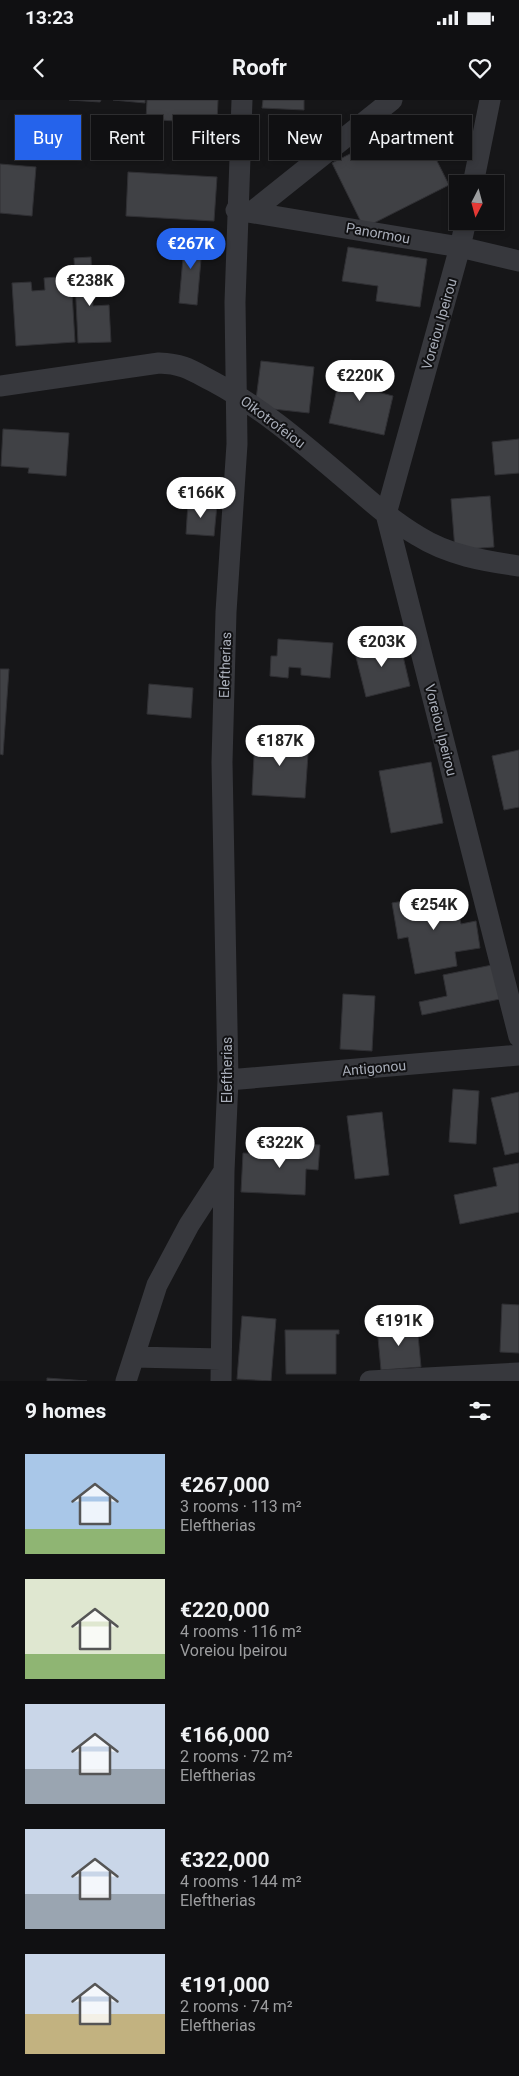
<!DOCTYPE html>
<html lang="en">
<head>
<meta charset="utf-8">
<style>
	:root { --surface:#101012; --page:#1e1e20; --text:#f1f3f6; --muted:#9c9d9f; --line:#303032; --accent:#2563eb }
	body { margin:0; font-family:Roboto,sans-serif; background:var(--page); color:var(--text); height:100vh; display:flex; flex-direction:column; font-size:19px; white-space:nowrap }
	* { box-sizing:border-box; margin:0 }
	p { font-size:16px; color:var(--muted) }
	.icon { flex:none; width:28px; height:28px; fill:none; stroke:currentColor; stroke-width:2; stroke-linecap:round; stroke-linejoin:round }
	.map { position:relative; height:1281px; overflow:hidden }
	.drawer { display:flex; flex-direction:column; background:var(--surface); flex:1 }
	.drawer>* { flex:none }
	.hud { position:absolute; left:15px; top:15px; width:490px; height:45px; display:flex; gap:10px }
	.needle { width:32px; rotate:186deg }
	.buttons { position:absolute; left:449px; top:75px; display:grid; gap:10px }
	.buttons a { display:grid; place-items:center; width:55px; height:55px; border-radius:0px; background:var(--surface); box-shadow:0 2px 8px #0003,0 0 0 1px var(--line); font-size:25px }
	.price { position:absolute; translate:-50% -42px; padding:0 11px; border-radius:18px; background:#fff; color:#222; font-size:16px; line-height:32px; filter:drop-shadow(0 1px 2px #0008) }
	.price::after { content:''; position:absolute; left:50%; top:30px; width:15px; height:11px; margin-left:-8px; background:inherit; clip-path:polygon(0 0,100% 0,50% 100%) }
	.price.current { background:var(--accent); color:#fff }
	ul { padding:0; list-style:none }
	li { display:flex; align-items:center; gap:15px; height:125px; padding:0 25px }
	li span { display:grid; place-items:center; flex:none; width:140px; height:100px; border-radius:0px; color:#555 }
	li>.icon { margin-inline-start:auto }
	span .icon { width:60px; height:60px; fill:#fffc; stroke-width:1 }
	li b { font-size:21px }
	h2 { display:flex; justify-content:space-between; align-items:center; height:60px; padding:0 25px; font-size:21px }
	.pill { padding:0 18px; border-radius:0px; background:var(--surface); box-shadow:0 2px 8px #0003,0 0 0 1px var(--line); font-size:18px; line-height:45px }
	.pill.current { background:var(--accent); color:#fff }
	.status { display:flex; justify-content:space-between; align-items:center; height:35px; padding:0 25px; background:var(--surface); direction:ltr }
	.status svg { height:14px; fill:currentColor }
	header { display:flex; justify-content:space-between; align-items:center; height:65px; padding:0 25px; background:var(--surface); font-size:22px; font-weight:700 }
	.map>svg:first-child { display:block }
	.building { fill:#404145; stroke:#303034 }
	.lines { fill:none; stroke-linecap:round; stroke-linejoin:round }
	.minor { stroke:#37383d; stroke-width:21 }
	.labels { text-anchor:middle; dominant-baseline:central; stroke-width:4; stroke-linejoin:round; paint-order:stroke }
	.street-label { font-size:14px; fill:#a8adb8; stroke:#111113 }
</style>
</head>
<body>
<div class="status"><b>13:23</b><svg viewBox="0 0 49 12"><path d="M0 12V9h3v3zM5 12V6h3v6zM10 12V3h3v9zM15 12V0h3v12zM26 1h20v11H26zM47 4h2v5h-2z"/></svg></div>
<header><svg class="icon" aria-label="back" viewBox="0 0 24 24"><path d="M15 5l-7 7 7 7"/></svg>Roofr<svg class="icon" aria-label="heart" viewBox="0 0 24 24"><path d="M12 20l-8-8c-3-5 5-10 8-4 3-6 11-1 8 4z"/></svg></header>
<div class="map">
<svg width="519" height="1281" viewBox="0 0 519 1281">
	<rect width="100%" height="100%" fill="#161618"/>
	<path class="building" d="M69,0H101L100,2Z
		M113,0H145V3Z
		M147,0H218L217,24L146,19Z
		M263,0H304V10L262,8Z
		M423,17L428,28L422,31L449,85L364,128L332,63Z
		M0,64L36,67L32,116L0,113Z
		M128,72L217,77L214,121L126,116Z
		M185,135L203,137L197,205L179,203Z
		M348,147L427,159L420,207L376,201L378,186L342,181Z
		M91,157L93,206L109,205L111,242L78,243L74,158Z
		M71,176L75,242L16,246L12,183L31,182L32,191L45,190L44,178Z
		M350,260L372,265L366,289L393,296L384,335L329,323L341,272L347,274Z
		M261,261L314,267L309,313L255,307Z
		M3,329L69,333L66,376L28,373L29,368L1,366Z
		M519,339V373L495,375L492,342Z
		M490,396L494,447L455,450L451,399Z
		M188,403L217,405L214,436L186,434Z
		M278,539L333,543L330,578L301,575V568L289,567L288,578L270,576L271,556H277Z
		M399,539L410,586L366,597L354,549Z
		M0,569H9L3,655L0,654Z
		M149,584L193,588L191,618L147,614Z
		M255,637L309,640L305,698L252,695Z
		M519,650V707L504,710L492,656Z
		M431,662L443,723L391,733L379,671Z
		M455,792L461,824L476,821L480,848L455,852L457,866L415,874L408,837L398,839L392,803Z
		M492,865L500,899L422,915L419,902L447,896L443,875Z
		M343,894L375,896L372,951L340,949Z
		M453,989L479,991L476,1044L449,1042Z
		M519,992V1052L505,1055L491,998Z
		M382,1012L389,1075L355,1079L347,1016Z
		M277,1042L320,1045L318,1070L306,1069L305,1095L241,1092L243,1053L276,1054Z
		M519,1063V1112L460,1124L454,1095L497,1086L493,1068Z
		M502,1204L519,1205V1253L500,1252Z
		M242,1216L276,1219L271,1281L237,1279Z
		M417,1224L421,1267L381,1270L377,1227Z
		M285,1230H339V1234H336V1274H286Z
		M47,1278L87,1281H47Z"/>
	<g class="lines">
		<path class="minor" d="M473,84L490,0
			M236,110L460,147L519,161
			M253,111L392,0
			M466,121L460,147L386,414L519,937
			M0,286L159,263C184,264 191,270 212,281C259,306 300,341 340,375C365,396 389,419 418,436C448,455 484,461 519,466
			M228,980L519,955
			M134,1257L221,1259
			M126,1281L157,1185L189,1125L224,1071
			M221,1281L224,1071L228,980L222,662L226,512L237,344L235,202L242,0
			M370,1281L519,1273"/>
	</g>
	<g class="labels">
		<g class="street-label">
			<text transform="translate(378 133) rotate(10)">Panormou</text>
			<text transform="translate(439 224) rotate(-74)">Voreiou Ipeirou</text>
			<text transform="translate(273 322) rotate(37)">Oikotrofeiou</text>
			<text transform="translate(225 565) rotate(-88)">Eleftherias</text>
			<text transform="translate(441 630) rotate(76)">Voreiou Ipeirou</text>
			<text transform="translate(374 968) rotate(-5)">Antigonou</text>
			<text transform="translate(227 970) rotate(-90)">Eleftherias</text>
		</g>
	</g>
</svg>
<div class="buttons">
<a><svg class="needle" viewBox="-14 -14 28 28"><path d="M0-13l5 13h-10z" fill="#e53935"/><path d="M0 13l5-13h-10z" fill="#9c9d9f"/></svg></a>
</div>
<b class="price current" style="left:191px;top:170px">€267K</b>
<b class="price" style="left:90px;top:207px">€238K</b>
<b class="price" style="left:360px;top:302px">€220K</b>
<b class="price" style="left:201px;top:419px">€166K</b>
<b class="price" style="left:382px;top:568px">€203K</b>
<b class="price" style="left:280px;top:667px">€187K</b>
<b class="price" style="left:434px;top:831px">€254K</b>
<b class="price" style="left:280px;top:1069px">€322K</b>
<b class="price" style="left:399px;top:1247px">€191K</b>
<div class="hud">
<a class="pill current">Buy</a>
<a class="pill">Rent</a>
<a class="pill">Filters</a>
<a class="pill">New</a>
<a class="pill">Apartment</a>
</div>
</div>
<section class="drawer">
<h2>9 homes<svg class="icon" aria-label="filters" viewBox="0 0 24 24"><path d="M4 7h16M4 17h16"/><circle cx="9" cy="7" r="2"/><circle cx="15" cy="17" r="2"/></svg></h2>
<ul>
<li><span style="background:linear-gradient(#a9c7e8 75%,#8fb573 0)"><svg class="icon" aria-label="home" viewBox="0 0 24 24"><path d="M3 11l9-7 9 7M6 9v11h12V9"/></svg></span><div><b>€267,000</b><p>3 rooms · 113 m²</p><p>Eleftherias</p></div></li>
<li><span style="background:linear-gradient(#dfe7d0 75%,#8fb573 0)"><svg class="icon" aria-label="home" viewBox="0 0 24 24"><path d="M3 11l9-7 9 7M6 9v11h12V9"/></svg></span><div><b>€220,000</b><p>4 rooms · 116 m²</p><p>Voreiou Ipeirou</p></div></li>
<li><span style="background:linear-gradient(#c9d6e8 65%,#9aa5b1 0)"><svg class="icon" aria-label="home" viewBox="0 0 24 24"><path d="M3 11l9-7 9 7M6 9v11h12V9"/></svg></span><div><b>€166,000</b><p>2 rooms · 72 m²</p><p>Eleftherias</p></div></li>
<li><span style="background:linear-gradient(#c9d6e8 65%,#9aa5b1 0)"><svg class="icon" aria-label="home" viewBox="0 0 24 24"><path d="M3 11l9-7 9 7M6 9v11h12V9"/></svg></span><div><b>€322,000</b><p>4 rooms · 144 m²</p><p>Eleftherias</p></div></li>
<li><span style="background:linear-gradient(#c9d6e8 60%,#c2b280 0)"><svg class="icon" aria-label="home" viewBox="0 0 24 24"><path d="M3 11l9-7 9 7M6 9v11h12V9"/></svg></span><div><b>€191,000</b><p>2 rooms · 74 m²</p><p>Eleftherias</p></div></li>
</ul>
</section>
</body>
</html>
